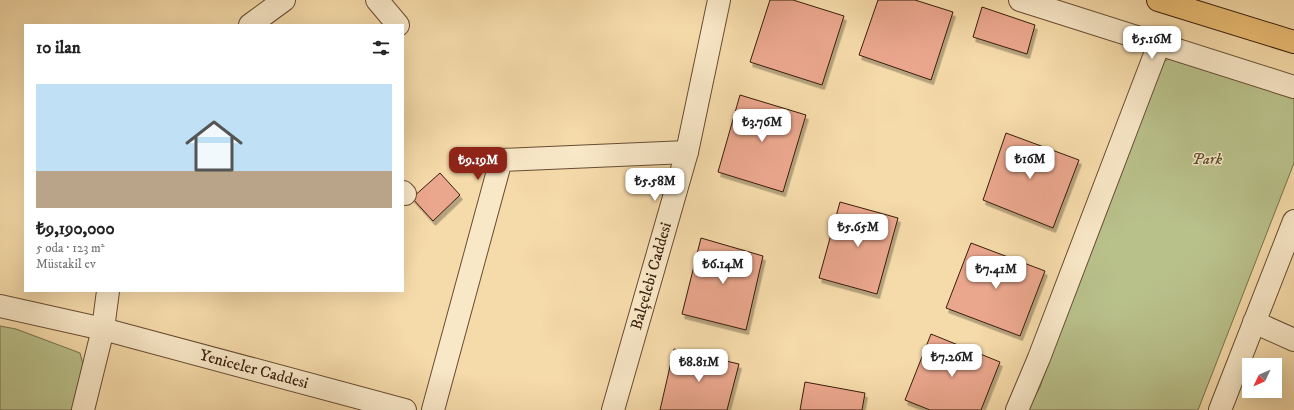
<!DOCTYPE html>
<html lang="tr">
<head>
<meta charset="utf-8">
<style>
	:root { --surface:#fff; --page:#f2f2f2; --text:#222; --muted:#767676; --line:#e0e0e0; --accent:#8f2418 }
	body { margin:0; font-family:"IM FELL DW Pica",serif; background:var(--page); color:var(--text); height:100vh; display:flex; flex-direction:column; font-size:15px; white-space:nowrap }
	* { box-sizing:border-box; margin:0 }
	p { font-size:13px; color:var(--muted) }
	.icon { flex:none; width:22px; height:22px; fill:none; stroke:currentColor; stroke-width:2; stroke-linecap:round; stroke-linejoin:round }
	.map { position:relative; flex:1; overflow:hidden }
	.drawer { position:absolute; left:24px; top:24px; width:380px; height:268px; display:flex; flex-direction:column; background:var(--surface); border-radius:0px; box-shadow:0 4px 16px #0002 }
	.drawer>* { flex:none }
	.needle { width:26px; rotate:226deg }
	.buttons { position:absolute; left:1242px; top:358px; display:grid; gap:8px }
	.buttons a { display:grid; place-items:center; width:40px; height:40px; border-radius:0px; background:var(--surface); box-shadow:0 4px 16px #0002; font-size:20px }
	.price { position:absolute; translate:-50% -34px; padding:0 9px; border-radius:8px; background:#fff; color:#222; font-size:13px; line-height:26px; filter:drop-shadow(0 1px 2px #0008) }
	.price::after { content:''; position:absolute; left:50%; top:24px; width:12px; height:9px; margin-left:-6px; background:inherit; clip-path:polygon(0 0,100% 0,50% 100%) }
	.price.on { background:var(--accent); color:#fff }
	ul { padding:0; list-style:none }
	li { display:grid; align-content:center; gap:8px; height:212px; padding:0 12px }
	li+li { border-top:1px solid var(--line) }
	li span { display:grid; place-items:center; height:124px; border-radius:0px; color:#555 }
	li>.icon { margin-inline-start:auto }
	span .icon { width:72px; height:72px; fill:#fffc; stroke-width:1 }
	li b { font-size:17px }
	h2 { display:flex; justify-content:space-between; align-items:center; height:48px; padding:0 12px; font-size:17px }
	.map>svg:first-child { display:block }
	.green { fill:#b9c18b; stroke:#78704b }
	.building { fill:#eba78e; stroke:#371e0b; filter:url(#shadow) }
	.lines { fill:none; stroke-linecap:round; stroke-linejoin:round }
	.minor-casing { stroke:#674d33; stroke-width:24 }
	.tertiary-casing { stroke:#674d33; stroke-width:24 }
	.trunk-casing { stroke:#371e0b; stroke-width:24 }
	.minor { stroke:#f9e8c8; stroke-width:22 }
	.tertiary { stroke:#f9e8c8; stroke-width:22 }
	.trunk { stroke:#ebbe75; stroke-width:22 }
	.labels { text-anchor:middle; dominant-baseline:central; stroke-width:3; stroke-linejoin:round; paint-order:stroke }
	.park-label { font-size:16px; font-style:italic; fill:#5e4f31; stroke:#f9e8c8 }
	.street-label { font-size:16px; fill:#371e0b; stroke:#f9e8c8 }
</style>
</head>
<body>
<div class="map">
<svg width="1294" height="410" viewBox="0 0 1294 410">
	<defs>
		<filter id="shadow"><feDropShadow dx="2.5" dy="4.5" stdDeviation="0" flood-color="#0004"/></filter>
	</defs>
	<rect width="100%" height="100%" fill="#f6dbaa"/>
	<filter id="stains"><feTurbulence type="fractalNoise" baseFrequency=".005" numOctaves="4"/><feColorMatrix values="0 0 0 0 .2 0 0 0 0 .09 0 0 0 0 .02 0 0 0 .5 -.17"/></filter>
	<radialGradient id="worn" r=".72"><stop offset=".6" stop-color="#630" stop-opacity="0"/><stop offset="1" stop-color="#630" stop-opacity=".3"/></radialGradient>
	<path class="green" d="M1173,57L1294,94V163L1198,410H1028L1040,387L1152,67Z
		M0,326L16,329L80,353L84,368L73,410H0Z"/>
	<path class="building" d="M770,0H793L844,16L822,85L750,62Z
		M878,0H915L953,12L931,80L859,55Z
		M982,7L1035,25L1027,54L973,37Z
		M740,95L806,115L783,192L718,172Z
		M1006,133L1079,160L1053,228L983,200Z
		M440,173L460,195L433,221L412,198Z
		M840,202L898,218L877,294L819,278Z
		M701,238L763,256L746,330L682,314Z
		M971,243L1045,271L1020,336L946,308Z
		M931,334L1000,362L981,410H930L905,400Z
		M674,349L739,364L727,410H660Z
		M805,382L865,393L862,410H800Z"/>
	<g class="lines">
		<g class="minor-casing">
			<path id="minor" d="M377,0L398,25
				M1020,0L1294,87
				M250,25L284,0
				M403,192L405,194
				M1254,322L1294,340
				M83,410L103,329L108,291
				M433,410L501,160L687,152
				M1017,410L1039,358L1159,44
				M1220,410L1294,221"/>
		</g>
		<g class="tertiary-casing">
			<path id="tertiary" d="M0,306L103,329L405,410
				M613,410L687,152L719,0"/>
		</g>
		<g class="trunk-casing">
			<path id="trunk" d="M1158,0L1294,42"/>
		</g>
		<use href="#minor" class="minor"/>
		<use href="#tertiary" class="tertiary"/>
		<use href="#trunk" class="trunk"/>
	</g>
	<g class="labels">
		<g class="park-label">
			<text x="1207" y="159">Park</text>
		</g>
		<g class="street-label">
			<text transform="translate(651 276) rotate(-74)">Balçelebi Caddesi</text>
			<text transform="translate(254 369) rotate(15)">Yeniceler Caddesi</text>
		</g>
	</g>
	<rect width="100%" height="100%" filter="url(#stains)"/>
	<rect width="100%" height="100%" fill="url(#worn)"/>
</svg>
<div class="buttons">
<a><svg class="needle" viewBox="-14 -14 28 28"><path d="M0-13l5 13h-10z" fill="#e53935"/><path d="M0 13l5-13h-10z" fill="#767676"/></svg></a>
</div>
<b class="price" style="left:1152px;top:60px">₺5.16M</b>
<b class="price" style="left:762px;top:143px">₺3.76M</b>
<b class="price" style="left:1030px;top:180px">₺16M</b>
<b class="price on" style="left:478px;top:181px">₺9.19M</b>
<b class="price" style="left:655px;top:202px">₺5.58M</b>
<b class="price" style="left:858px;top:248px">₺5.65M</b>
<b class="price" style="left:723px;top:285px">₺6.14M</b>
<b class="price" style="left:996px;top:290px">₺7.41M</b>
<b class="price" style="left:952px;top:378px">₺7.26M</b>
<b class="price" style="left:699px;top:383px">₺8.81M</b>
<section class="drawer">
<h2>10 ilan<svg class="icon" aria-label="filters" viewBox="0 0 24 24"><path d="M4 7h16M4 17h16"/><circle cx="9" cy="7" r="2"/><circle cx="15" cy="17" r="2"/></svg></h2>
<ul>
<li><span style="background:linear-gradient(#bfe0f5 70%,#b9a48a 0)"><svg class="icon" aria-label="home" viewBox="0 0 24 24"><path d="M3 11l9-7 9 7M6 9v11h12V9"/></svg></span><div><b>₺9,190,000</b><p>5 oda · 123 m²</p><p>Müstakil ev</p></div></li>
</ul>
</section>
</div>
</body>
</html>
